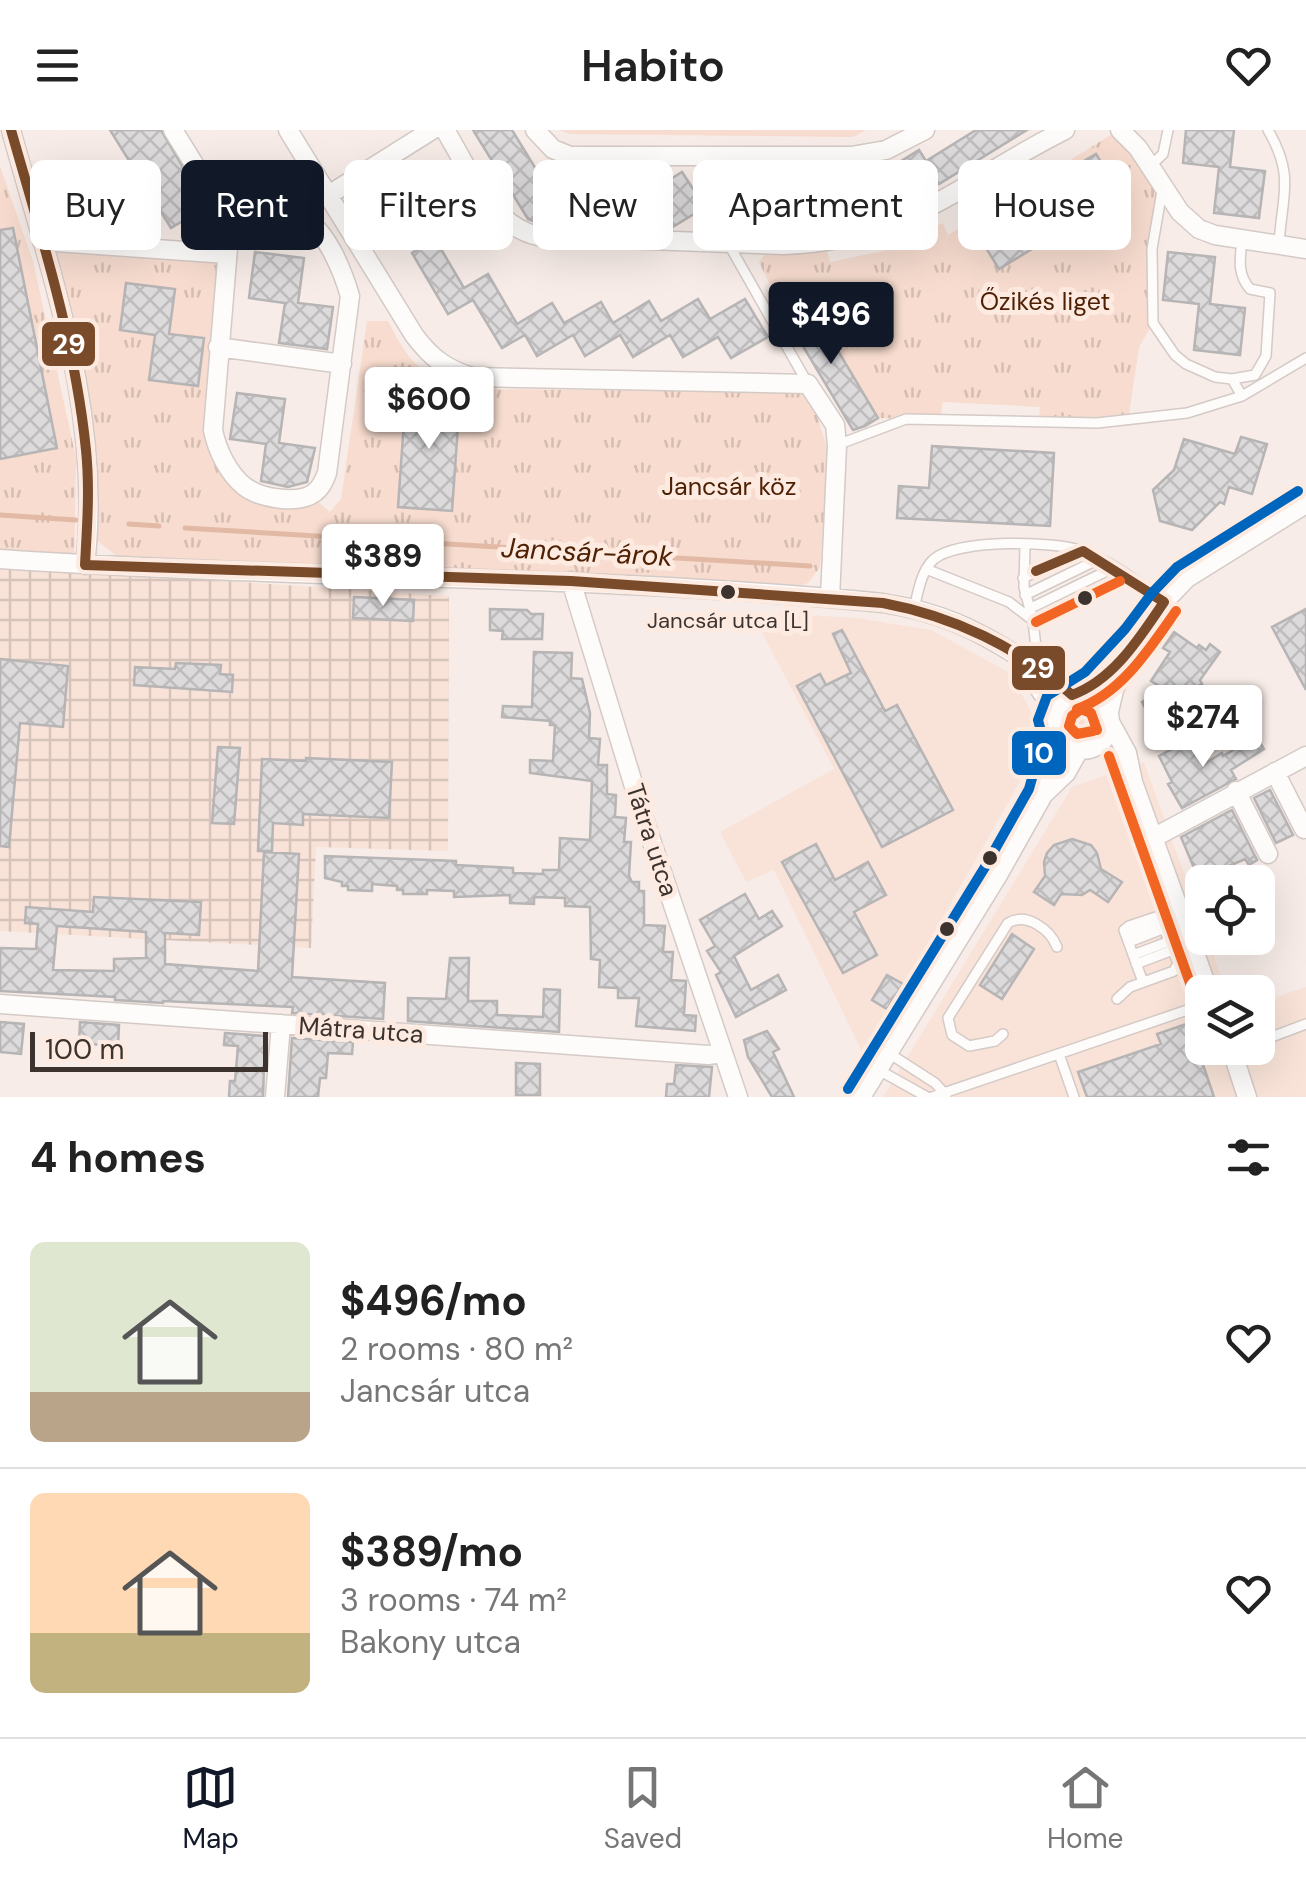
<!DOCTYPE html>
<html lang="en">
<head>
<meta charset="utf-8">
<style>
	:root { --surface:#fff; --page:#f2f2f2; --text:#222; --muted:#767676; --line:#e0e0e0; --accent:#111827 }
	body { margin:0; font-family:"DM Sans",sans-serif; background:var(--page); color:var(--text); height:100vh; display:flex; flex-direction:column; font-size:38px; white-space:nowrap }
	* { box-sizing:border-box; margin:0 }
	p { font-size:32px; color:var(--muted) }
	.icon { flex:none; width:55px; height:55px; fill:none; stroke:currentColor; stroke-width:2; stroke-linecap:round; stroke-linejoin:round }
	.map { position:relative; height:967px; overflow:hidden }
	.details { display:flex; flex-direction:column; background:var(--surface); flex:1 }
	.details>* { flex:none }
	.banner { position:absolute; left:30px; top:30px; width:1248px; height:90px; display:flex; gap:20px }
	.buttons { position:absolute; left:1185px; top:735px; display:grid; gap:20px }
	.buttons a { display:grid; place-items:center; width:90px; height:90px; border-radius:15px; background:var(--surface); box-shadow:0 10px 40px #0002; font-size:50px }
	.scale { position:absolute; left:30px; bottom:25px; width:238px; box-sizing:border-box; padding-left:10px; border:5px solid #3c332f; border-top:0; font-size:28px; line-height:35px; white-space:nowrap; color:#3c332f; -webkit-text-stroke:8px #fdeae1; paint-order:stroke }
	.price { position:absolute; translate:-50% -85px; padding:0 22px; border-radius:10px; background:#fff; color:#222; font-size:32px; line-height:65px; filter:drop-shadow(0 2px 5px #0008) }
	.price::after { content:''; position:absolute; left:50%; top:60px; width:30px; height:22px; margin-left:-15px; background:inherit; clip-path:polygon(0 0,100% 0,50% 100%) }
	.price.active { background:var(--accent); color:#fff }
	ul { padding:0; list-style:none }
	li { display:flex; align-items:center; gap:30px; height:250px; padding:0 30px }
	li+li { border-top:2px solid var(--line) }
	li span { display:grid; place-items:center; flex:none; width:280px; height:200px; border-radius:15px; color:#555 }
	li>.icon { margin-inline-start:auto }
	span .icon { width:120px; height:120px; fill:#fffc; stroke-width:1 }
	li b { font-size:42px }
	h2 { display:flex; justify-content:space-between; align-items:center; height:120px; padding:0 30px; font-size:42px }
	.tag { padding:0 35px; border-radius:15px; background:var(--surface); box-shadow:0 10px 40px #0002; font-size:35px; line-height:90px }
	.tag.active { background:var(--accent); color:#fff }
	header { display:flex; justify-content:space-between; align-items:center; height:130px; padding:0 30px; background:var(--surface); font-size:45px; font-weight:600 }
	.menu { display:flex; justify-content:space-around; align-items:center; height:140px; border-top:2px solid var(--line); background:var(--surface); font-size:28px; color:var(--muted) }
	.menu a { display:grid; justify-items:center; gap:5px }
	.menu .active { color:var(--accent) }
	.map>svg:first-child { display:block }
	.built { fill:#f9e3d8 }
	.industrial { fill:url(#industrial-grid) }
	.grass { fill:url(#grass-dots) }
	.park { fill:url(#park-tufts) }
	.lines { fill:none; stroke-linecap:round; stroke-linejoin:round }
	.stream { stroke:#e1b9a5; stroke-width:5 }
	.building { fill:url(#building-cross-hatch); stroke:#b6b4b5; stroke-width:2.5; fill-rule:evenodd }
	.service-casing { stroke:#d4cac6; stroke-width:12 }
	.minor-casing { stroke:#d4cac6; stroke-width:21 }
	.service { stroke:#fefcfb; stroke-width:9 }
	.minor { stroke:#fefcfb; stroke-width:18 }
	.bus-1-casing { stroke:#fdeae1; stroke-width:18 }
	.bus-2-casing { stroke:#fdeae1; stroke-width:18 }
	.bus-3-casing { stroke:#fdeae1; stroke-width:18 }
	.bus-1 { stroke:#7a4b2a; stroke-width:10 }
	.bus-2 { stroke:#f26522; stroke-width:10 }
	.bus-3 { stroke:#0065bd; stroke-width:10 }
	.bus-dot { fill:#3c332f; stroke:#fdeae1; stroke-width:4 }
	.labels { text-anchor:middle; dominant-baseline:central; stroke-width:10; stroke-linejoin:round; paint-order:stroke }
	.bus-label { font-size:22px; fill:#3c332f; stroke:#fdeae1 }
	.park-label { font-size:25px; fill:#4e1f02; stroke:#fdeae1 }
	.street-label { font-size:25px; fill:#3c332f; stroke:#fdeae1 }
	.water-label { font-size:28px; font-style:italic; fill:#4f2002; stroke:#fdeae1 }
	.line-badge { stroke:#fdeae1; stroke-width:4 }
	.badge-label { font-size:28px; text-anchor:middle; font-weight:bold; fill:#fff }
</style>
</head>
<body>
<header><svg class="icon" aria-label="menu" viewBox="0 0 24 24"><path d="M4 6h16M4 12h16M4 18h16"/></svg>Habito<svg class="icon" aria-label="heart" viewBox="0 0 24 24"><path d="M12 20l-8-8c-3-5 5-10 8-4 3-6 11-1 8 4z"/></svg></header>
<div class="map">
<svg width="1306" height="967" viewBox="0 0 1306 967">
	<defs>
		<pattern id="industrial-grid" width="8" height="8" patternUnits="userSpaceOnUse" patternTransform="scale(2.5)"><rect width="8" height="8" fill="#f9e3d8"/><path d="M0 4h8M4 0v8" fill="none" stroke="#d6c3ba"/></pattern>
		<pattern id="grass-dots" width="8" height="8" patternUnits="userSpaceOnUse" patternTransform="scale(2.5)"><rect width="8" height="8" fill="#f7dccf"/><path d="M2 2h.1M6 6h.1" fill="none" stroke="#d5bdb2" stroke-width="1.8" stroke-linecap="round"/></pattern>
		<pattern id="park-tufts" width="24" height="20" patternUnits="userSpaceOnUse" patternTransform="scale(2.5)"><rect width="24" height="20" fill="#f7dccf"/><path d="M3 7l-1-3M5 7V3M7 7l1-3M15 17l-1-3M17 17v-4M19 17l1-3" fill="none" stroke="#d5bdb2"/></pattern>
		<pattern id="building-cross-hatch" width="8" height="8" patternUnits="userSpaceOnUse" patternTransform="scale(2.5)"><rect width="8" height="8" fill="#dcdadb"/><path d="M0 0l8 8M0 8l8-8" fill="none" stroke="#bebcbc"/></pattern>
	</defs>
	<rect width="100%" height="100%" fill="#f7ece7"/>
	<path class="built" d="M751,482L857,488L931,500L1010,543L1034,587V627L864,926L774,740L746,752L720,702L834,639Z
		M1144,632L1202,794V808H1207L1227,862H1202V918H1258V873L1306,857V967H883L1072,657Z"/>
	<path class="industrial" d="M0,436L449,466L448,721L316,717L311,818L0,801Z"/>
	<path class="grass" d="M1061 592a20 20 0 1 1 40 0a20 20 0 1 1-40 0Z"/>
	<path class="park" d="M560,0H866L853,7L570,4Z
		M1119,0L1163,58L1155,96L1153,193L1139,217L1128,291L1039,293L1040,277L943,272L940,290L878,288L810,172L785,186L759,132C774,109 802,115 826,117L830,132L883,121L943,93L948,105Z
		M0,36L33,131L76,328L74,441L0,436Z
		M42,111L227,124L212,281L241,354L311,366L330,382L341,369L367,191H388C409,233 422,248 468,259L802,262L815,279L829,324L820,437L808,453L796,457L666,447L118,427L89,404L90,356Z"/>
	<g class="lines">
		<path class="stream" d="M0,385L76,390
			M129,394L159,396
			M185,398L810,436"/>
	</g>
	<path class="building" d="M110,0H161L210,83L194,92L191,86L171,98Z
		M473,0H512L550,62L586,40L600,63L634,42L647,64L682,42L697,65L729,45L743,66L778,44L792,66L826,45L840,69L919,20L926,31L976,0H1027L939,54L933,43L852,93L845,83L818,99L807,100L796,83L765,102H760L748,82L718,100H710L699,81L671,98H662L651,80L624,97L613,96L604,81L580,95L564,94L555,80L536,92L528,89Z
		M1186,0H1234L1230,37L1265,41L1259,88L1214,83L1219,37L1183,33Z
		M1096,24L1121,65L999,139L973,97L1014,72L1022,86L1056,65L1048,52Z
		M426,39L466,105L441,119L464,158L488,144L517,194L552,173L564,193L601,172L613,193L649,171L661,191L698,169L710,189L745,169L768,207L731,228L718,207L683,227L670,205L633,227L620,205L585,226L573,205L537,226L525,205L502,218L473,170L448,184L412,123L435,109L402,53Z
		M13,98L57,318L0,329V100Z
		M255,122L304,128L298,173L333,177L327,219L279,213L285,173L249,168Z
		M1168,122L1215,127L1210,174L1245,178L1240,225L1194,220L1199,174L1163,170Z
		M126,153L175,159L169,204L204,208L198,256L149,250L155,205L120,200Z
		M809,172L878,288L865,296L853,300L785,186Z
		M237,263L285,269L279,313L315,318L307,352L288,357L261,351L266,314L230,309Z
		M406,263L460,267L452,381L398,377Z
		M1241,307L1267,314L1252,364L1229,357L1224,374L1220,372L1192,400L1160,391L1153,360L1174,340L1184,309L1235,324Z
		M932,316L1054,323L1050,396L897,388L899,356L929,358Z
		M354,467L414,470L413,491L353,488Z
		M490,479L527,480L531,484H543L542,509H502L503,501L490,500Z
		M1306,479V560L1272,497Z
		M842,500L885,581L897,575L953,680L882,717L797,556L820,544L826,555L851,543L833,504Z
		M1174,502L1197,518L1199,515L1206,520L1210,514L1220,522L1200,550L1202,554L1182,564L1187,573L1152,591L1142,572L1165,560L1151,551L1170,522L1163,518Z
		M534,522L572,523L571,548L582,549L590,583L589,608L600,609L598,635H607V664L616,665L615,687L626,688L624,712H631L629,746L632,752H639V761H644V795L665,796L663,822H673L671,850L686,851L684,885L696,886L695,901L636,896L639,868H618V858L599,857L600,830L591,829L590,777L565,776V768L534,767V774L510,773V765L454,767V761L427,760V764H403V760H397V756L372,754V761L348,760V756H342V752L325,748V726L456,731V735L513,738V743L543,744V740H559L560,708L590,710L592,651L530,643V630L553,631L555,595H550V591L502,587L503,576L532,577Z
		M0,529L68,536L63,597L20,593L9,717L0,716Z
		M176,533L221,535L220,544L233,545L232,562L134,555L135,537L175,539Z
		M1256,606L1264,619L1231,640L1236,649L1182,678L1168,654L1172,652L1159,626L1191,609L1204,634L1222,623L1223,626Z
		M218,617L240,618L234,694L212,693Z
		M306,628L392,632L389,688L303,684V695L273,693L272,721H258L262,629L306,631Z
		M1270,660L1293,705L1276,713L1254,668Z
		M1232,680L1257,730L1249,735L1245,729L1222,739L1228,752H1200L1181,707Z
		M1072,709L1091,715L1097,723L1101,739L1122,752L1108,772L1090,760L1082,765L1061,764L1054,775L1034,762L1045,746L1044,732L1047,723L1054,715Z
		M816,714L835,750L868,732L886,765L854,782L877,825L843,843L782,732Z
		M264,722L299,724L292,847L385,853L383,889L292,883L293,877L163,871V873L115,870V867L0,861V818L36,819L38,794L25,793L26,777L93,782L94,767L201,772L199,805L165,803V834L258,841ZM57,796L146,802V828L114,829V841L53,840Z
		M745,764L759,789L772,781L782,796L734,826L751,860L778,845L786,860L736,887L716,845L721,842L707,821L715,816L700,790Z
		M1012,804L1034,819L1002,869L980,855Z
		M450,828H469L468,871H497V885L543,887L544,859L560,860L559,902L408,891V868L446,869Z
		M887,845L903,854L887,879L872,870Z
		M0,892L24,894L21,924L0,922Z
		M80,892L119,895L118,915L79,914Z
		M1189,893L1214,967H1087L1078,942L1161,914L1157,904Z
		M767,901L779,919L773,922L794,967H772L748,927L744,910Z
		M225,903L265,906L263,967H229L230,951H235L238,916L224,915Z
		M292,908L353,912L352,924L328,923L326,948H320L318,967H288Z
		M516,933L540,934V965H516Z
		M676,935L712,937L709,967H666L667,954H674Z"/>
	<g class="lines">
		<g class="service-casing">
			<path id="service" d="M1268,0C1295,46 1282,65 1279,114
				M1150,36L1163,24L1168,0
				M1162,61L1152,119L1153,193L1175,225L1186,234L1215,247L1232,249L1242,266
				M728,113L808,254
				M1232,249L1255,245L1266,226L1270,163L1250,159C1237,144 1240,129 1242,110
				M837,315L906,289L1097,293L1187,283L1242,266L1306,228
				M1025,415L1024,457L1033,491L1038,535
				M926,439L1009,472L1031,489
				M1023,448L1081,421
				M1025,465L1099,429
				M914,479C918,462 921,441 934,429C958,409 1056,410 1086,422C1112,432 1141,454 1164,472
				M1029,479L1113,438
				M1033,491L1125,446
				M1126,805L1163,791
				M1129,812L1165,798
				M1133,825L1170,811
				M1136,834L1173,820
				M1117,869L1130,857L1174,841L1178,833L1159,786L1129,796L1124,800L1143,852
				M1003,904L995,911L969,916L952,905L948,888L1008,793C1026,782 1050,799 1057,817
				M1258,912L1306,894
				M887,922L935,953L946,965
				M1059,924L1074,967
				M877,939L927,967
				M932,967L1202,875"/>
		</g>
		<g class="minor-casing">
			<path id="minor" d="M11,0C50,143 103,284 85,435
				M173,0L222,79L236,90
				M288,0L414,205C431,228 446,239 472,247L808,254L835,295L837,315L830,468
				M445,0C469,39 490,95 538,106L784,115C908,111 962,51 1065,0
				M535,0L553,19L570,26H851L886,20L925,0
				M1120,0L1138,18L1180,82L1199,99L1215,105L1306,119
				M327,66L432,0
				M264,81C277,83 292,83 304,89C327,101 343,142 350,166L327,343C324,351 321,358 314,363C297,375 259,368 244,356C228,343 217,320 213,300L229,106C237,87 244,83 264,81Z
				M42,111L227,124
				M218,217L342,234
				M0,429C294,449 589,444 883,473C939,482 974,498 1021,528C1040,540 1056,550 1072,565
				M571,451L644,689L738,967
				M1022,533L1055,582
				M1054 592a28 28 0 1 1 56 0a28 28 0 1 1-56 0Z
				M1082,564L1137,509L1164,472L1187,448L1306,374
				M1109,582L1114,560L1131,522
				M1110,592L1127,623L1133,652L1209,862
				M1275,642L1304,699
				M1236,661L1268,724
				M1043,665L1066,643L1079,620
				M1153,708L1306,626
				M0,874L708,925L722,923
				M1231,918L1247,967
				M275,967L281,894
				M861,967L998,745L1043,665L1059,609"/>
		</g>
		<use href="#service" class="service"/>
		<use href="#minor" class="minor"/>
		<g class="bus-1-casing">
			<path id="bus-1" d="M11,0C41,105 75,211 86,320C90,359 87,397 85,435
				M85,435L571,451L883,473C952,486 1019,517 1072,565C1114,550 1140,507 1164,472L1083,421L1036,441"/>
		</g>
		<g class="bus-2-casing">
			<path id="bus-2" d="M1036,492L1120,451
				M1077,579C1122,563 1150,518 1176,481
				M1093,601L1077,604L1069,596L1072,586L1081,579L1091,583L1097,600
				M1109,626L1195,867"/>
		</g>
		<g class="bus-3-casing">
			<path id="bus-3" d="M848,959L985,737L1029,659L1043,609L1038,590L1047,566L1085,542L1125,499L1152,463L1177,437L1298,361"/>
		</g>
		<use href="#bus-1" class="bus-1"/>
		<use href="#bus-2" class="bus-2"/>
		<use href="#bus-3" class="bus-3"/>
	</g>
	<g class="bus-dot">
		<circle cx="728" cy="462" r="9"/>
		<circle cx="1085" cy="468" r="9"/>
		<circle cx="990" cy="728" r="9"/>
		<circle cx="947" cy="799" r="9"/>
	</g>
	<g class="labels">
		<g class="bus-label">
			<text x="728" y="490">Jancsár utca [L]</text>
		</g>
		<g class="park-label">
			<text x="1045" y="171">Őzikés liget</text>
			<text x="729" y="356">Jancsár köz</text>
		</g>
		<g class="street-label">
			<text transform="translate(652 710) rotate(72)">Tátra utca</text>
			<text transform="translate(361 900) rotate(4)">Mátra utca</text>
		</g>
		<g class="water-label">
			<text transform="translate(587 422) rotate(3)">Jancsár-árok</text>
		</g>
	</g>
	<g class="line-badge">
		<rect x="40" y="190" width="57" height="48" rx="10" fill="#7a4b2a"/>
		<rect x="1010" y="514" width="57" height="48" rx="10" fill="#7a4b2a"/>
		<rect x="1010" y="599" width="58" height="48" rx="10" fill="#0065bd"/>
	</g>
	<g class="badge-label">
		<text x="69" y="224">29</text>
		<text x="1038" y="548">29</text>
		<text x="1039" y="633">10</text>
	</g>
</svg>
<div class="buttons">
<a><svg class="icon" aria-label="locate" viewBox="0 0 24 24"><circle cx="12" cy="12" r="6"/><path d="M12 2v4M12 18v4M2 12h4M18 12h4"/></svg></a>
<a><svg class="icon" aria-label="layers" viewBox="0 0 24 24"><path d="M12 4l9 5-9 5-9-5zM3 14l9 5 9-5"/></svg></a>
</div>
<div class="scale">100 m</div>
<b class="price active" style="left:831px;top:237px">$496</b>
<b class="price" style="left:429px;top:322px">$600</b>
<b class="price" style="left:383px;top:479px">$389</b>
<b class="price" style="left:1203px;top:640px">$274</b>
<div class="banner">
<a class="tag">Buy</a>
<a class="tag active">Rent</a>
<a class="tag">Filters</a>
<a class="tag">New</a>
<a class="tag">Apartment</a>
<a class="tag">House</a>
</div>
</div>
<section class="details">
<h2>4 homes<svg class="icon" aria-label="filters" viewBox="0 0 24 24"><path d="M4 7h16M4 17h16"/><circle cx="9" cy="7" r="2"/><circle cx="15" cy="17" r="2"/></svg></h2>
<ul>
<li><span style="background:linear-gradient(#dfe7d0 75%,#b9a48a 0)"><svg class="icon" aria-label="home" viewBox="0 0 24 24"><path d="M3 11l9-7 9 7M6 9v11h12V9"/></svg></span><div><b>$496/mo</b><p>2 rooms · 80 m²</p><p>Jancsár utca</p></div><svg class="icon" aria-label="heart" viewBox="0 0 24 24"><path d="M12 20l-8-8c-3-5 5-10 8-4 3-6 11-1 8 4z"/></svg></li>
<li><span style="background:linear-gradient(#ffd9b3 70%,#c2b280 0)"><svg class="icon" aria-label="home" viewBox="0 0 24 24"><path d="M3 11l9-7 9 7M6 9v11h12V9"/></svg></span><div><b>$389/mo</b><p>3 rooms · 74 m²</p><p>Bakony utca</p></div><svg class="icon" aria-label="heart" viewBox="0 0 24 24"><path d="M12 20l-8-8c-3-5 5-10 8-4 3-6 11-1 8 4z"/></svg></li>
</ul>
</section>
<nav class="menu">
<a class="active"><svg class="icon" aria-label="map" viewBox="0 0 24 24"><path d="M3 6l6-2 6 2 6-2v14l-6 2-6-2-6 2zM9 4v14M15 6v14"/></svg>Map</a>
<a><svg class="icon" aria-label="saved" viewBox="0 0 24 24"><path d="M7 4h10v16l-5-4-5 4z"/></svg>Saved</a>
<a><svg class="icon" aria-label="home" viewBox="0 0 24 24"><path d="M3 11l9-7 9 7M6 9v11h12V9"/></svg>Home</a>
</nav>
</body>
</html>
